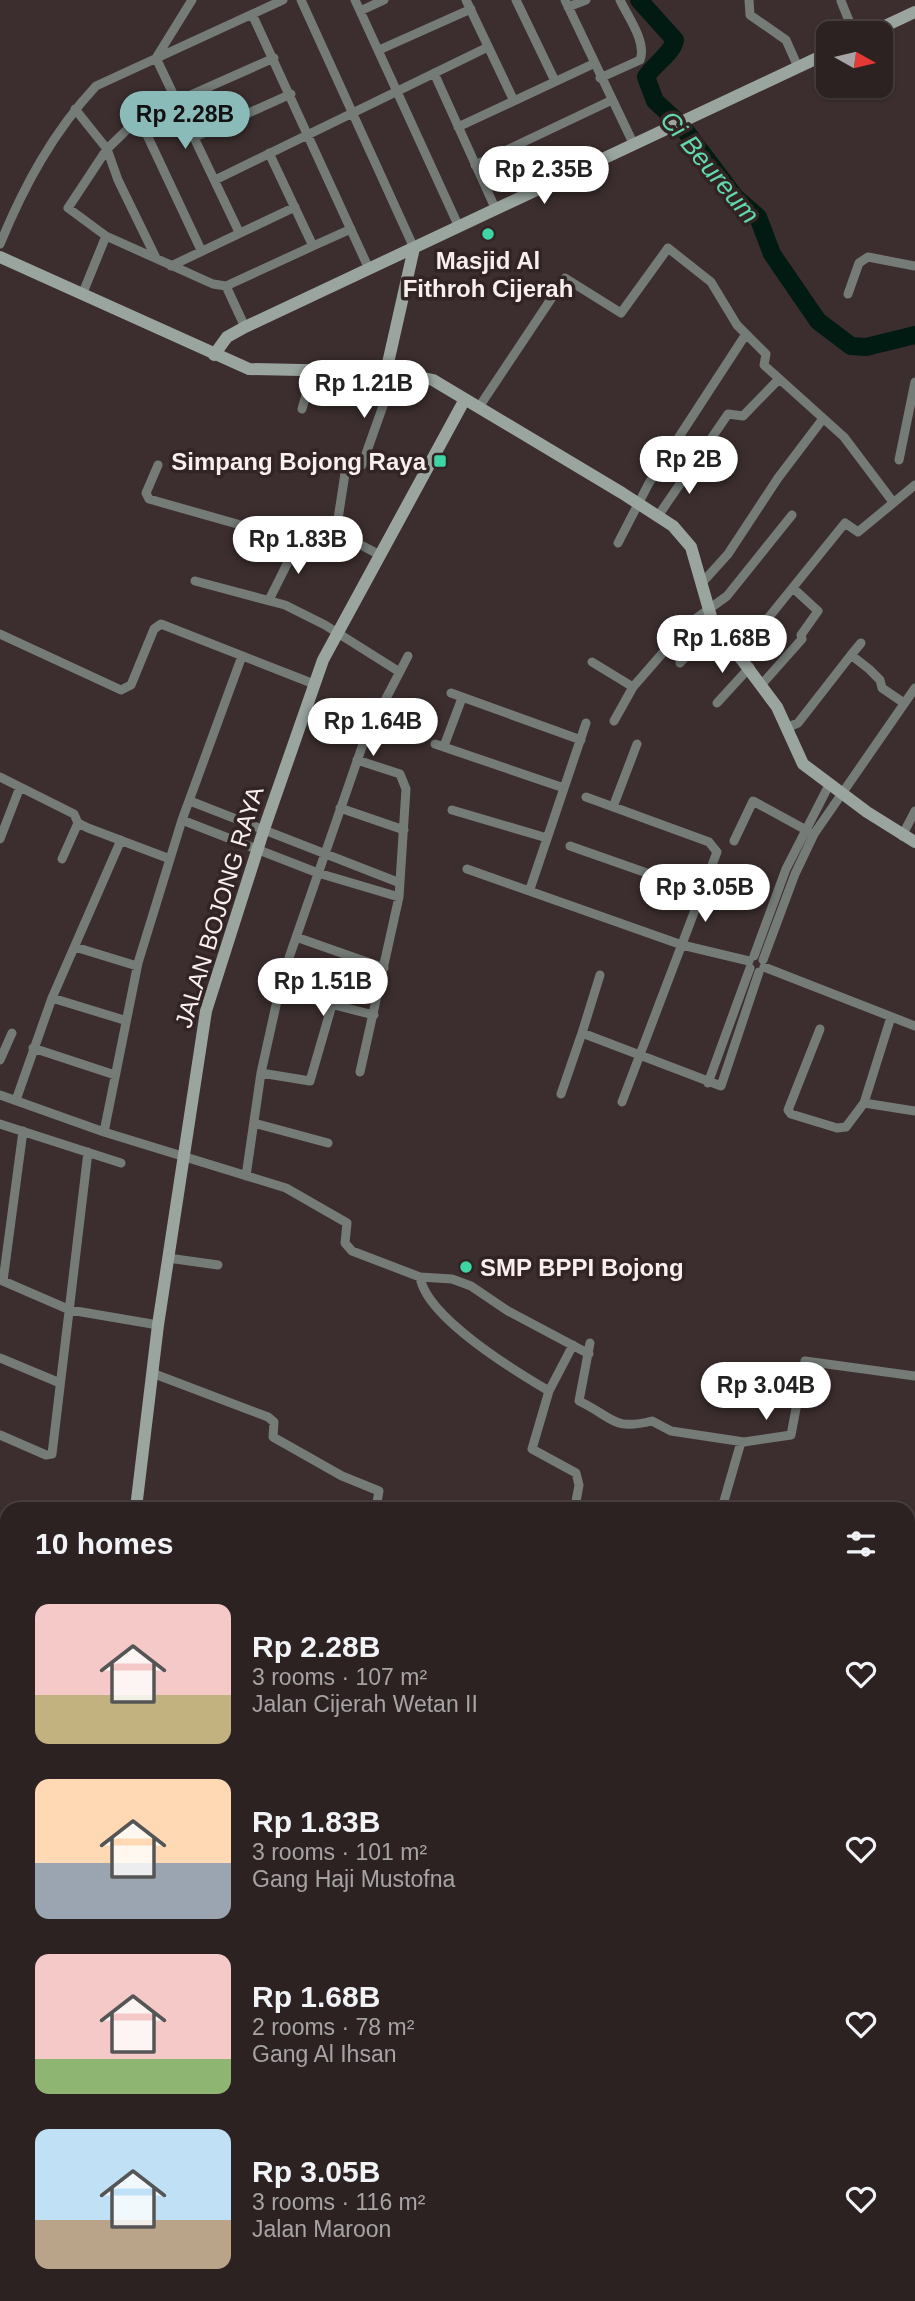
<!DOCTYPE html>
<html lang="en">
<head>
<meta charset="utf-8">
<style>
	:root { --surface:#2d2222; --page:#392f2f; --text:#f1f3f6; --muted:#a7a4a5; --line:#483f40; --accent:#8bbbb9 }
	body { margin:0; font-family:Arial,sans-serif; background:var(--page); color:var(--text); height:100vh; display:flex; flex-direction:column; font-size:26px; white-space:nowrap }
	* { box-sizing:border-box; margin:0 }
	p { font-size:23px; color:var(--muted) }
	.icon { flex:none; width:38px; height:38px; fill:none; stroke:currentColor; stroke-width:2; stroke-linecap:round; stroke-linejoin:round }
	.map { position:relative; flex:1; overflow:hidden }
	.side { position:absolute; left:0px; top:1502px; width:915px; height:800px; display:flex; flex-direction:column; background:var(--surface); border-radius:21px 21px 0 0; box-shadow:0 2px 5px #0004,0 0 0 2px var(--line) }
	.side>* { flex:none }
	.needle { width:46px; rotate:98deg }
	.controls { position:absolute; left:816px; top:21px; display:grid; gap:14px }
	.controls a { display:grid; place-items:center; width:77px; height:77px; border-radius:14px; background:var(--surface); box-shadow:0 2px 5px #0004,0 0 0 2px var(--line); font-size:35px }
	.price { position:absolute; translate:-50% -60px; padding:0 16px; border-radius:24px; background:#fff; color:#222; font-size:23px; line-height:46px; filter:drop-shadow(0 2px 4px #0008) }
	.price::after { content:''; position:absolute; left:50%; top:42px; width:21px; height:16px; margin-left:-10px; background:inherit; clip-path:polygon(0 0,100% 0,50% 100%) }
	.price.active { background:var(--accent); color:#111 }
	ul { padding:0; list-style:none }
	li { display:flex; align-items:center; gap:21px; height:175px; padding:0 35px }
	li span { display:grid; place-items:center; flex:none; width:196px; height:140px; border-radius:14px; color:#555 }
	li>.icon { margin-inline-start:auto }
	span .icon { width:84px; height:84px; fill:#fffc; stroke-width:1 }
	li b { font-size:30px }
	h2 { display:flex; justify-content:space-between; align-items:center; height:84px; padding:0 35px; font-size:30px }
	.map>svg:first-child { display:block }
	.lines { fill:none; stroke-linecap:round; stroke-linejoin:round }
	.river { stroke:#011b12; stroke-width:18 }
	.street { stroke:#757c78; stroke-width:9 }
	.secondary { stroke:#9aa5a0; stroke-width:12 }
	.highway { stroke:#d1e2da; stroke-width:16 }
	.poi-dot { fill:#3ed4a3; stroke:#322424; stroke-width:2.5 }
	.labels { text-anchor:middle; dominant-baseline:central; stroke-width:7; stroke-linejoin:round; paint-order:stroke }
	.poi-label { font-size:24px; font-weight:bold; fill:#f9efef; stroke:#322424 }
	.street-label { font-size:24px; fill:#f9efef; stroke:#322424 }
	.water-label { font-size:26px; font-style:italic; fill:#60daae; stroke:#322424 }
</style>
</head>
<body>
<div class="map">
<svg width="915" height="2301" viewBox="0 0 915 2301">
	<rect width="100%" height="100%" fill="#3c2e2e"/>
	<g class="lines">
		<path class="river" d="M639,0L675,40C672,54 654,64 646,77L655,101L681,125L735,197L758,217L772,254L818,321L851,346L866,347L915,335"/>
		<path class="street" d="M192,0L156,58L239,232
			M301,0L414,248
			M355,0L459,227
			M466,0L514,101
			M516,0L555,81
			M565,0L634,145
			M749,0L750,15L786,40L798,67
			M841,1L854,33
			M568,7L586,0
			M360,11L384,0
			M252,14L369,269
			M379,50L471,9
			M434,73L496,210
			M600,78L640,60C647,42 628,17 620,0
			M75,109L107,149L118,180L156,258
			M139,118L201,250
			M458,127L593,64
			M195,137L291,94
			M475,165L610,101
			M215,180L488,47
			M0,244C24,186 53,132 96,86L283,0
			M313,246L351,229
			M171,266L295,207
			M226,286L213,284L106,236L68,208L107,149L139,118L274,58
			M848,294L859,263L868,257L915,266
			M82,295L106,236
			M245,327L226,286L313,246L269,153
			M479,407L565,278L621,313L668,248L711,282L737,325L766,354L764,365L844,437L893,502
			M302,409L313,371
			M899,460L915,382
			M158,465L146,493L149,499L258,530L300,538L336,532L380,555
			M658,516L728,414L743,416L779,379
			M336,532L346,467L362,465L395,372
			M618,543L649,483L746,334
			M195,581L285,605L325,625L398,671
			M701,584L728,554L778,478L822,420
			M269,600L300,538
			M0,634L121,690L131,685L154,629L161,624L314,684
			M739,654L845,523L858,532L915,485
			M851,655L861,643
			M592,662L633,687L687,625L727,596L792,515
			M680,663L714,624
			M762,684L802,639L801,635L818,611L793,588
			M451,693L581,740
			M717,703L750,667
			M614,721L633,687
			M786,728L798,723L851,655L869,669L880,680L882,688L904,703
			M435,744L564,788
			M444,746L462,698
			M357,760L400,774L406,789L399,897L360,1072
			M0,777L74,814L78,823L88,828L170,859
			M586,797L709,842L717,852L622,1102
			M190,801L400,883
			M613,807L637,744
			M340,808L404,830
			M452,810L547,838
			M182,820L318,873L399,897
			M902,836L915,811
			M0,839L20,787
			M734,841L753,801L808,831
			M570,846L701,892
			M62,859L78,823
			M467,869L682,945L749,961
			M530,889L586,723
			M296,937L384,968
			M75,947L137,966
			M754,956L786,869L829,785
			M763,960L795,874L814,834L915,688
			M764,967L915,1026
			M279,991L374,1015
			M52,998L124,1020
			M820,1029L788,1110L791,1114L837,1128L846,1127L864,1103L891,1017
			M582,1033L600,975
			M33,1048L115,1075
			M0,1060L12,1033
			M261,1073L310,1081L332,1005
			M708,1083L750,968
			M561,1094L582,1033L721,1086L759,972
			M0,1095L104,1132L286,1188L347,1223L345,1243L352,1251L420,1277L452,1279L471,1286L508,1311L589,1354
			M16,1100L52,998L121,840
			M864,1103L915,1111
			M254,1123L328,1143
			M0,1124L121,1163
			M23,1131L3,1281L70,1310L158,1325
			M104,1132L138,963L182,820L242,656
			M246,1176L261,1073L282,978L364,741L408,656
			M168,1258L218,1265
			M420,1277C426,1317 515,1371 549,1391L573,1345
			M590,1343L579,1401C613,1417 612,1431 652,1421L671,1431L744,1442L791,1435L805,1361L915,1376
			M0,1358L60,1383
			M152,1373L268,1417L274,1422L273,1437L342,1476L379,1491L376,1508
			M549,1391L532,1449L576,1473L579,1485L575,1507L587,1508
			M0,1435L46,1455L52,1454L88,1152
			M722,1508L741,1442
			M908,1600L915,1607
			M915,1632L912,1636L915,1640
			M908,1687L915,1674
			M908,1732L915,1715
			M908,1888L913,1890L915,1885
			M908,2033L915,2021
			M0,2096L7,2101
			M908,2105L915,2091
			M908,2160L915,2162
			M0,2211L7,2201
			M589,2294L591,2296
			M604,2294L607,2301
			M659,2294L676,2301
			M282,2301L285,2294
			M552,2301L559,2294
			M698,2301L700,2294
			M893,2301L896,2294"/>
		<path class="secondary" d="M870,33L915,12
			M0,257L249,369L395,372L433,380L622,493L673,526L691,547L712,620L777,707L803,764L867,812L915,842
			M214,355L227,337L245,327L828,53
			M386,372L414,248
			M136,1508L158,1325L206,1011L264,829L323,660L465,399
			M0,1661L7,1665
			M908,2046L915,2049
			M908,2264L915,2247
			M908,2292L915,2295"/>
		<path class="highway" d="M908,1936H915
			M0,1945H7
			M908,1953H915
			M0,1963H7"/>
	</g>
	<g class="poi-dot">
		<circle cx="488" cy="234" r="7"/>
		<rect x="433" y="454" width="14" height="14" rx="3.5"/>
		<circle cx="466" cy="1267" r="7"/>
	</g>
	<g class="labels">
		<g class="poi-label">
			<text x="488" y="260">Masjid Al<tspan x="488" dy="28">Fithroh Cijerah</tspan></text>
			<text x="426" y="461" text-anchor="end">Simpang Bojong Raya</text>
			<text x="480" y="1267" text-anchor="start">SMP BPPI Bojong</text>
		</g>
		<g class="street-label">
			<text transform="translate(219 907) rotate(-73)">JALAN BOJONG RAYA</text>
		</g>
		<g class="water-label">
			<text transform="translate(710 167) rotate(50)">Ci Beureum</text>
		</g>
	</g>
</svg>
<div class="controls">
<a><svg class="needle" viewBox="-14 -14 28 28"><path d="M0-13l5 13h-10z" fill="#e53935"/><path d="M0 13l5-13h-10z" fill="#a7a4a5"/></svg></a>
</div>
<b class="price active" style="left:185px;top:151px">Rp 2.28B</b>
<b class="price" style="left:544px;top:206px">Rp 2.35B</b>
<b class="price" style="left:364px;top:420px">Rp 1.21B</b>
<b class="price" style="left:689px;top:496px">Rp 2B</b>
<b class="price" style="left:298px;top:576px">Rp 1.83B</b>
<b class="price" style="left:722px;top:675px">Rp 1.68B</b>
<b class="price" style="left:373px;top:758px">Rp 1.64B</b>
<b class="price" style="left:705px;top:924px">Rp 3.05B</b>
<b class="price" style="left:323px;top:1018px">Rp 1.51B</b>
<b class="price" style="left:766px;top:1422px">Rp 3.04B</b>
<section class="side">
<h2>10 homes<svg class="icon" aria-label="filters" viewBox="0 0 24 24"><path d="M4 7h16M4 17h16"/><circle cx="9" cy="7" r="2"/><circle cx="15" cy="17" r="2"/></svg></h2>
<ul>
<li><span style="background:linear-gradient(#f6c9c9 65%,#c2b280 0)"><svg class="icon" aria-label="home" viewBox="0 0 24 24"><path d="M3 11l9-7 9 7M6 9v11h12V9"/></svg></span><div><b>Rp 2.28B</b><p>3 rooms · 107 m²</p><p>Jalan Cijerah Wetan II</p></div><svg class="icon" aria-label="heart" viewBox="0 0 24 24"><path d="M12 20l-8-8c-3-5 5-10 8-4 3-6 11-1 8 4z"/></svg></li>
<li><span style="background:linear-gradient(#ffd9b3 60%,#9aa5b1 0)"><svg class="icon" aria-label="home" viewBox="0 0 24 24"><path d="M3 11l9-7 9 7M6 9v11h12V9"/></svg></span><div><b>Rp 1.83B</b><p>3 rooms · 101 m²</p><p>Gang Haji Mustofna</p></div><svg class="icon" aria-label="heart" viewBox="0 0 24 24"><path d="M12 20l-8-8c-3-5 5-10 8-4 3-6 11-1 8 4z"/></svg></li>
<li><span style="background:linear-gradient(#f6c9c9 75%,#8fb573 0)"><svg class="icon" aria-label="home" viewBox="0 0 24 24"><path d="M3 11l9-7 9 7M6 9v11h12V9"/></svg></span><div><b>Rp 1.68B</b><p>2 rooms · 78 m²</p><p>Gang Al Ihsan</p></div><svg class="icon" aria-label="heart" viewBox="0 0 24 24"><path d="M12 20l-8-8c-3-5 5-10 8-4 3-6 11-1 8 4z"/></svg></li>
<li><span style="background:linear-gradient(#bfe0f5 65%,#b9a48a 0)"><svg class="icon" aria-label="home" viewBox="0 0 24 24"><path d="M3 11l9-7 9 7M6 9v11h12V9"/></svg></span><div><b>Rp 3.05B</b><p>3 rooms · 116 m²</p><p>Jalan Maroon</p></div><svg class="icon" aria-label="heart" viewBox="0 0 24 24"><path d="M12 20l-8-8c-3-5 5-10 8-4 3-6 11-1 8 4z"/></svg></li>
</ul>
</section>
</div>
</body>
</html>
